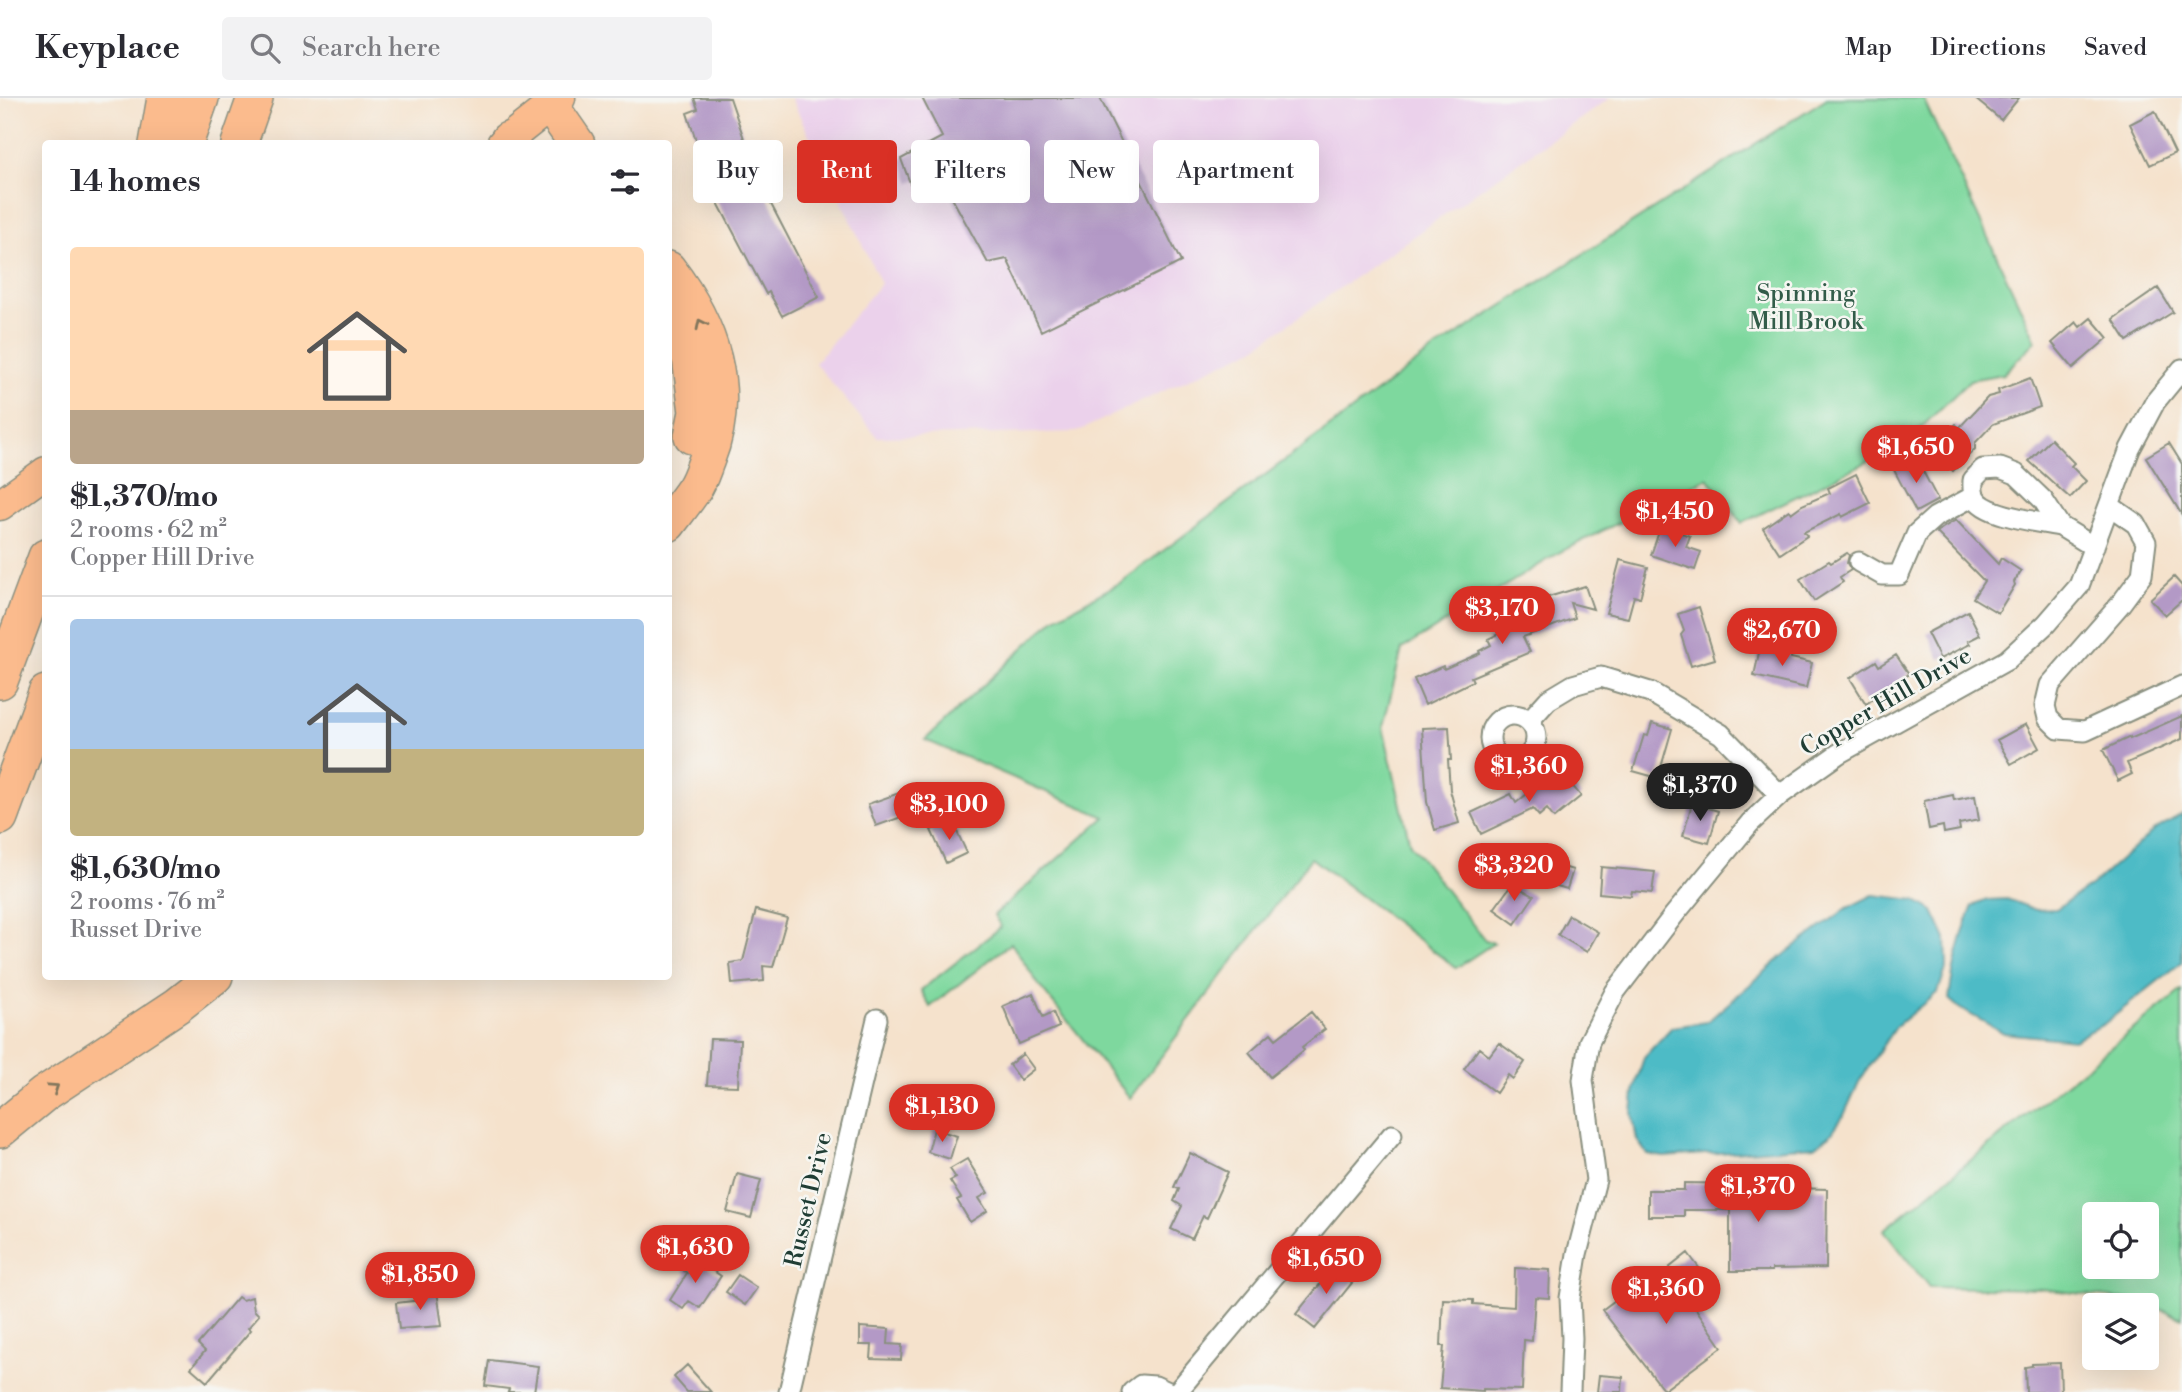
<!DOCTYPE html>
<html lang="en">
<head>
<meta charset="utf-8">
<style>
	:root { --surface:#fff; --page:#f2f2f3; --text:#2b2b33; --muted:#7c7c81; --line:#e1e1e2; --accent:#d93025 }
	body { margin:0; font-family:"Libre Bodoni",serif; background:var(--page); color:var(--text); height:100vh; display:flex; flex-direction:column; font-size:26px; white-space:nowrap }
	* { box-sizing:border-box; margin:0 }
	p { font-size:23px; color:var(--muted) }
	.icon { flex:none; width:38px; height:38px; fill:none; stroke:currentColor; stroke-width:2; stroke-linecap:round; stroke-linejoin:round }
	.map { position:relative; flex:1; overflow:hidden }
	.sheet { position:absolute; left:42px; top:42px; width:630px; height:840px; display:flex; flex-direction:column; background:var(--surface); border-radius:7px; box-shadow:0 7px 28px #0002 }
	.sheet>* { flex:none }
	.banner { position:absolute; left:693px; top:42px; width:665px; height:63px; display:flex; gap:14px }
	.controls { position:absolute; left:2082px; top:1104px; display:grid; gap:14px }
	.controls a { display:grid; place-items:center; width:77px; height:77px; border-radius:7px; background:var(--surface); box-shadow:0 7px 28px #0002; font-size:35px }
	.price { position:absolute; translate:-50% -60px; padding:0 16px; border-radius:24px; background:var(--accent); color:#fff; font-size:23px; line-height:46px; filter:drop-shadow(0 2px 4px #0008) }
	.price::after { content:''; position:absolute; left:50%; top:42px; width:21px; height:16px; margin-left:-10px; background:inherit; clip-path:polygon(0 0,100% 0,50% 100%) }
	.price.active { background:#222; color:#fff }
	ul { padding:0; list-style:none }
	li { display:grid; align-content:center; gap:14px; height:371px; padding:0 28px }
	li+li { border-top:2px solid var(--line) }
	li span { display:grid; place-items:center; height:217px; border-radius:7px; color:#555 }
	li>.icon { margin-inline-start:auto }
	span .icon { width:126px; height:126px; fill:#fffc; stroke-width:1 }
	li b { font-size:30px }
	h2 { display:flex; justify-content:space-between; align-items:center; height:84px; padding:0 28px; font-size:30px }
	.tag { padding:0 24px; border-radius:7px; background:var(--surface); box-shadow:0 7px 28px #0002; font-size:24px; line-height:63px }
	.tag.active { background:var(--accent); color:#fff }
	header { display:flex; align-items:center; gap:42px; box-sizing:border-box; height:98px; padding:0 35px; background:var(--surface); border-bottom:2px solid var(--line) }
	header strong { font-size:33px }
	nav { display:flex; gap:38px; margin-inline-start:auto; font-size:24px }
	.search { width:490px; height:63px; background:var(--page); display:flex; align-items:center; gap:18px; box-sizing:border-box; padding:0 24px; border-radius:7px; color:var(--muted); font-size:26px }
	.map>svg:first-child { display:block }
	.built { fill:#ebd1eb }
	.green { fill:#7ed89e; stroke:#4e8a69; stroke-width:2; fill-rule:evenodd }
	.water { fill:#4dbbc6; stroke:#367c7d; stroke-width:2 }
	.building { fill:#b399c6 }
	.lines { fill:none; stroke-linecap:round; stroke-linejoin:round }
	.minor-casing { stroke:#8a9080; stroke-width:23 }
	.primary-casing { stroke:#8a9080; stroke-width:33 }
	.motorway-casing { stroke:#8a9080; stroke-width:38 }
	.minor { stroke:#fff; stroke-width:19 }
	.primary { stroke:#fbbb8d; stroke-width:30 }
	.motorway { stroke:#fbbb8d; stroke-width:35 }
	.oneway { stroke:#82765c }
	.labels { text-anchor:middle; dominant-baseline:central; stroke-width:5; stroke-linejoin:round; paint-order:stroke }
	.park-label { font-size:24px; fill:#325c49; stroke:#f6f6f2 }
	.street-label { font-size:24px; fill:#1f3d34; stroke:#f6f6f2 }
</style>
</head>
<body>
<header>
<strong>Keyplace</strong>
<div class="search"><svg class="icon" aria-label="search" viewBox="0 0 24 24"><circle cx="10" cy="10" r="6"/><path d="M15 15l6 6"/></svg>Search here</div>
<nav><a>Map</a><a>Directions</a><a>Saved</a></nav>
</header>
<div class="map">
<svg width="2182" height="1294" viewBox="0 0 2182 1294">
	<rect width="100%" height="100%" fill="#f6f6f2"/>
	<filter id="ink" filterUnits="userSpaceOnUse"><feTurbulence type="fractalNoise" baseFrequency=".0143" numOctaves="2"/><feDisplacementMap in="SourceGraphic" scale="14" xChannelSelector="R" yChannelSelector="G"/><feConvolveMatrix kernelMatrix="1 2 1 2 8 2 1 2 1" color-interpolation-filters="sRGB"/></filter>
	<filter id="wash" filterUnits="userSpaceOnUse"><feTurbulence type="fractalNoise" baseFrequency=".00686" numOctaves="4" result="noise"/><feDisplacementMap in="SourceGraphic" scale="28" xChannelSelector="R" yChannelSelector="G"/><feGaussianBlur stdDeviation="1.57" result="paint"/><feColorMatrix in="noise" values="0 0 0 0 0 0 0 0 0 0 0 0 0 0 0 0 0 1.4 0 .05"/><feComposite in="paint" operator="in"/></filter>
	<g filter="url(#wash)">
		<rect width="100%" height="100%" fill="#f5e2cc"/>
		<path class="built" d="M791,0H1610L1253,251L1076,334L877,339L815,265L881,185Z"/>
		<path class="green" d="M1827,0H1923L2036,243L2003,276L1970,282L1887,363L1873,361L1742,425L1708,380L1562,453L1402,551L1383,629L1410,746L1485,842L1494,845L1456,870L1311,760L1130,1000L1041,890L1011,845L930,909L921,892L1001,829L994,817L1105,719L925,642L1055,520L1120,485L1433,252Z
			M2182,892V1220L2140,1203L2042,1191L1929,1189L1884,1132ZM2095,1116H2147V1169H2095Z"/>
		<path class="water" d="M2182,716V864L2104,926L2074,942L2004,935L1959,910L1949,901C1953,870 1960,838 1973,808L1987,802L2007,801L2036,812L2056,811L2092,787L2153,733Z
			M1873,797L1915,802L1933,813L1946,841L1947,868L1938,894L1895,929L1859,984L1844,1017L1830,1037L1815,1048L1664,1059L1647,1056L1637,1042L1632,1015L1634,994L1644,959L1672,929L1707,924L1790,852L1847,810Z"/>
		<g id="blocks">
			<path class="building" d="M694,0H730L758,81L819,199L782,218L769,194L766,196L715,99L687,15L698,11Z
				M922,0H1100L1181,164L1041,233L1007,161L988,165L937,73L910,85L901,61L942,39Z
				M1974,0H2019L2001,22Z
				M2155,13L2175,55L2150,67L2130,26Z
				M2158,190L2173,214L2127,243L2113,221Z
				M2091,220L2108,240L2073,270L2052,245L2076,224L2080,229Z
				M2030,280L2040,309L1993,326L1975,345V351L1953,373L1931,351L1956,326L1959,330L1988,299L1999,296L1998,292Z
				M2051,341L2074,365L2071,368L2086,383L2070,400L2029,363Z
				M2169,345L2182,366V417L2146,359Z
				M1916,360L1938,402L1916,414L1894,372Z
				M1856,376L1870,405L1842,419L1841,416L1804,434L1807,438L1780,456L1763,430L1789,412L1791,415L1802,407L1830,395L1828,390Z
				M1956,422L1998,466L2001,460L2021,473L2014,484L2015,487L1998,515L1973,500L1984,483L1936,434Z
				M1661,428L1690,438L1686,449L1701,454L1695,472L1651,457Z
				M1847,455L1849,457L1847,465L1851,472L1840,479L1843,484L1814,503L1800,481L1829,463L1831,465Z
				M1620,462L1648,469L1640,500L1634,498L1628,520L1606,515Z
				M2174,479L2182,488V502L2165,517L2150,501Z
				M1585,488L1593,511L1570,505L1575,520L1523,539L1530,554L1471,579L1473,583L1425,607L1414,581L1443,568L1444,571L1480,555L1479,553L1491,547L1488,541L1539,517L1535,503Z
				M1699,509L1715,561L1691,568L1681,537L1684,533L1678,516Z
				M1968,513L1980,537L1968,543L1970,546L1940,561L1927,535Z
				M1760,550L1791,557V560L1812,565L1806,590L1754,578Z
				M1896,557L1909,576L1866,606L1850,580L1876,563L1879,568Z
				M2182,618V641L2127,665L2132,676L2118,683L2103,652L2130,639V641Z
				M1652,625L1672,631L1658,680L1633,673L1644,637L1648,638Z
				M2026,626L2039,650L2011,666L1997,642Z
				M1449,629L1451,662H1448L1450,692L1459,725L1435,732L1427,704L1422,630Z
				M1561,674L1581,698L1554,720L1547,711L1539,718L1533,711L1481,736L1471,715L1511,696L1516,705L1548,679L1551,682Z
				M916,689L927,722L911,727L907,717L876,728L868,706Z
				M1953,697L1954,702L1975,698L1979,722L1959,726L1960,732L1944,735L1943,728L1929,731L1924,703Z
				M1692,705L1718,713L1709,745L1683,738Z
				M952,723L967,755L946,765L931,732Z
				M1539,762L1573,772L1567,791L1534,781Z
				M1601,769L1655,774L1652,795L1632,793L1631,798L1599,795Z
				M1512,786L1534,798L1515,826L1494,811Z
				M756,812L787,820L773,869L763,868L764,883L732,886L730,865L743,863Z
				M1569,817L1598,834L1587,854L1558,837Z
				M1033,895L1043,919L1053,914L1059,929L1019,946L1003,908Z
				M1311,914L1325,931L1302,949L1304,952L1270,979L1249,954L1271,935L1276,941Z
				M710,941L740,942L738,988L707,987Z
				M1499,945L1525,964L1513,981L1508,977L1496,995L1464,971L1479,950L1489,958Z
				M1023,956L1034,971L1020,982L1009,967Z
				M934,1031L957,1038L950,1061L928,1054Z
				M1190,1055L1228,1074L1207,1120L1203,1118L1192,1141L1171,1131L1182,1108L1174,1103L1179,1091L1174,1089Z
				M967,1061L988,1095L979,1100L987,1113L970,1124L957,1102L961,1100L950,1083L956,1080L950,1071Z
				M737,1076L761,1082L751,1120L727,1114Z
				M1684,1085L1746,1086V1095H1757V1100H1796V1090L1827,1091L1826,1170L1772,1171V1173H1730V1112H1684V1118H1648V1092H1684Z
				M1688,1155L1702,1174L1683,1188L1695,1203L1692,1205L1722,1249L1664,1292L1602,1212L1626,1194L1634,1204L1673,1175L1669,1170Z
				M693,1159L721,1178L700,1210L689,1203L683,1211L670,1202L687,1175L684,1173Z
				M1337,1165L1356,1180L1315,1231L1296,1216Z
				M1515,1170L1550,1172L1549,1200L1535,1199L1532,1243L1524,1242L1522,1292L1483,1291V1293L1440,1290L1444,1248H1441L1443,1201L1473,1202V1206L1514,1209Z
				M738,1177L757,1190L745,1207L726,1194Z
				M437,1193L442,1228L399,1231L396,1205L421,1202V1195Z
				M238,1199L242,1202L252,1199L254,1212L259,1217L248,1230L251,1232L207,1284L191,1270L205,1253L198,1246Z
				M860,1229L889,1231L888,1246L902,1247L901,1262L871,1261L872,1247H860Z
				M489,1262L538,1268L534,1294H508L509,1291L485,1288Z
				M2060,1265L2061,1294H2026L2025,1269L2032,1268V1266Z
				M687,1267L711,1294H687L674,1279Z
				M1599,1277L1623,1279L1622,1294H1597Z"/>
		</g>
	</g>
	<g filter="url(#ink)">
		<use href="#blocks" fill-opacity="0" stroke="#8a9080" stroke-width="2"/>
		<g class="lines">
			<g class="minor-casing">
				<path id="minor" d="M2110,408L2136,426L2146,444L2142,477L2119,508L2050,587L2045,608L2048,620L2059,631L2085,633L2182,588
					M2060,428C2040,424 1984,418 1975,399C1972,394 1973,387 1973,382L1983,371L2000,370L2016,376L2043,402L2060,428L2094,449
					M1859,464L1882,477H1899L1917,435L1935,419L1974,398
					M1490 640a23 23 0 1 1 46 0a23 23 0 1 1-46 0Z
					M1529,623L1548,602L1573,587L1601,579L1650,594L1721,636L1780,697
					M789,1294L877,921
					M1132,1294L1141,1287L1155,1288L1168,1294
					M1177,1294L1392,1037
					M1570,1294L1572,1240L1570,1200L1577,1156L1596,1082L1583,982L1589,944L1615,894L1674,817L1750,725L1780,697L1838,656L2007,562L2046,526L2079,488L2130,351L2155,304L2182,271"/>
			</g>
			<g class="primary-casing">
				<path id="primary" d="M502,46L560,0
					M0,407L46,374"/>
			</g>
			<g class="motorway-casing">
				<path id="motorway" d="M550,7L577,46
					M508,42L512,46
					M157,46L165,0
					M185,46L201,0
					M239,46L255,0
					M668,171C711,227 734,293 707,361C703,371 700,382 694,391C686,403 677,414 668,426
					M668,222L690,259L697,314L692,338
					M0,583L46,459
					M0,719L46,595
					M0,1032L44,996L178,907L215,878"/>
			</g>
			<use href="#minor" class="minor"/>
			<use href="#primary" class="primary"/>
			<use href="#motorway" class="motorway"/>
		</g>
		<defs><path id="oneway-chevron" d="M-2-3.5L2.5 0L-2 3.5" fill="none" stroke-width="1.6" stroke-linecap="round" stroke-linejoin="round" transform="scale(1.75)"/></defs>
		<g class="oneway">
			<use href="#oneway-chevron" transform="translate(701 226) rotate(-116)"/>
			<use href="#oneway-chevron" transform="translate(54 990) rotate(-34)"/>
		</g>
	</g>
	<g class="labels">
		<g class="park-label">
			<text x="1806" y="196">Spinning<tspan x="1806" dy="28">Mill Brook</tspan></text>
		</g>
		<g class="street-label">
			<text transform="translate(1886 604) rotate(-30)">Copper Hill Drive</text>
			<text transform="translate(809 1102) rotate(-77)">Russet Drive</text>
		</g>
	</g>
</svg>
<div class="controls">
<a><svg class="icon" aria-label="locate" viewBox="0 0 24 24"><circle cx="12" cy="12" r="6"/><path d="M12 2v4M12 18v4M2 12h4M18 12h4"/></svg></a>
<a><svg class="icon" aria-label="layers" viewBox="0 0 24 24"><path d="M12 4l9 5-9 5-9-5zM3 14l9 5 9-5"/></svg></a>
</div>
<b class="price" style="left:1916px;top:387px">$1,650</b>
<b class="price" style="left:1675px;top:451px">$1,450</b>
<b class="price" style="left:1502px;top:548px">$3,170</b>
<b class="price" style="left:1782px;top:570px">$2,670</b>
<b class="price" style="left:1529px;top:706px">$1,360</b>
<b class="price active" style="left:1700px;top:725px">$1,370</b>
<b class="price" style="left:949px;top:744px">$3,100</b>
<b class="price" style="left:1514px;top:805px">$3,320</b>
<b class="price" style="left:942px;top:1046px">$1,130</b>
<b class="price" style="left:1758px;top:1126px">$1,370</b>
<b class="price" style="left:695px;top:1187px">$1,630</b>
<b class="price" style="left:1326px;top:1198px">$1,650</b>
<b class="price" style="left:420px;top:1214px">$1,850</b>
<b class="price" style="left:1666px;top:1228px">$1,360</b>
<div class="banner">
<a class="tag">Buy</a>
<a class="tag active">Rent</a>
<a class="tag">Filters</a>
<a class="tag">New</a>
<a class="tag">Apartment</a>
</div>
<section class="sheet">
<h2>14 homes<svg class="icon" aria-label="filters" viewBox="0 0 24 24"><path d="M4 7h16M4 17h16"/><circle cx="9" cy="7" r="2"/><circle cx="15" cy="17" r="2"/></svg></h2>
<ul>
<li><span style="background:linear-gradient(#ffd9b3 75%,#b9a48a 0)"><svg class="icon" aria-label="home" viewBox="0 0 24 24"><path d="M3 11l9-7 9 7M6 9v11h12V9"/></svg></span><div><b>$1,370/mo</b><p>2 rooms · 62 m²</p><p>Copper Hill Drive</p></div></li>
<li><span style="background:linear-gradient(#a9c7e8 60%,#c2b280 0)"><svg class="icon" aria-label="home" viewBox="0 0 24 24"><path d="M3 11l9-7 9 7M6 9v11h12V9"/></svg></span><div><b>$1,630/mo</b><p>2 rooms · 76 m²</p><p>Russet Drive</p></div></li>
</ul>
</section>
</div>
</body>
</html>
